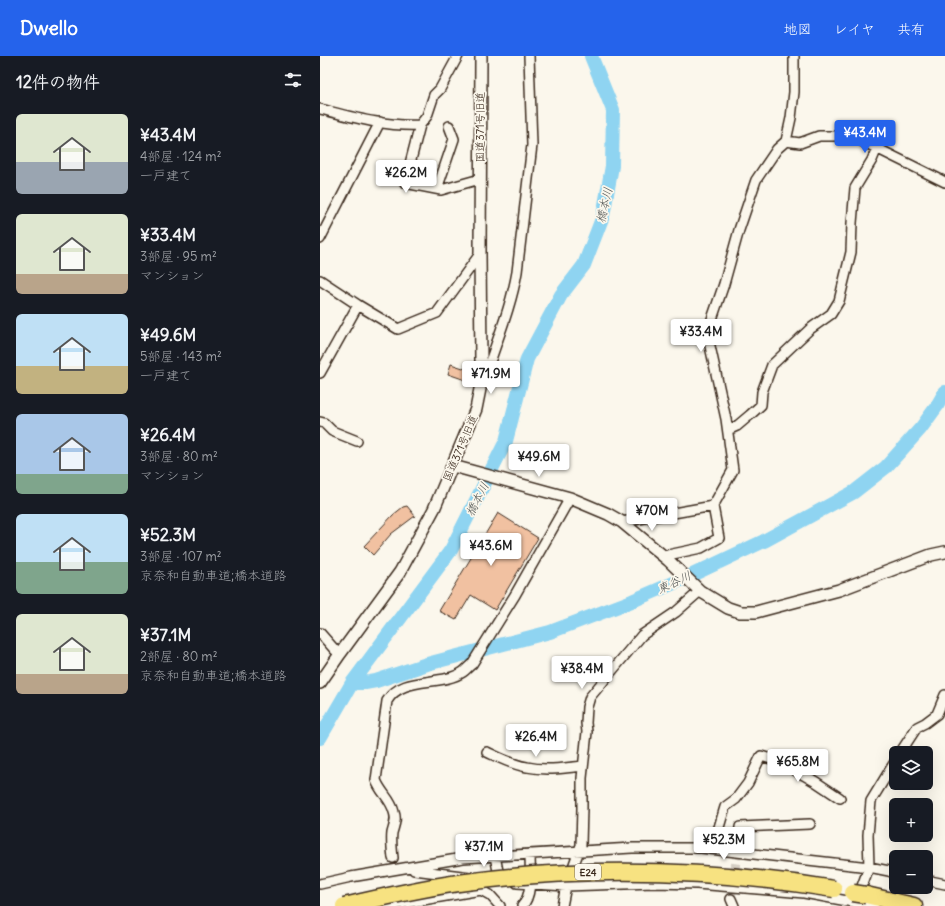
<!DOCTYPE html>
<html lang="ja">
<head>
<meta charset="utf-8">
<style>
	:root { --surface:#171b24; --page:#20242c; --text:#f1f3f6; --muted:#9ea1a6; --accent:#2563eb }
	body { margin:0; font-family:Delius,"Klee One",sans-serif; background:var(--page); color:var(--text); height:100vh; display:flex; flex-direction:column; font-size:15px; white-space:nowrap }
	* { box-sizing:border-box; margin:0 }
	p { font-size:13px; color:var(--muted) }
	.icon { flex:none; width:22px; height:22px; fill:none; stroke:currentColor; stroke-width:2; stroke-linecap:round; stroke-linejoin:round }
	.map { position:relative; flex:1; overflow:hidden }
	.drawer { display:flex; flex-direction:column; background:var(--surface); width:320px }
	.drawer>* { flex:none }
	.fabs { position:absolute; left:569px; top:690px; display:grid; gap:8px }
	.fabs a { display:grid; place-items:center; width:44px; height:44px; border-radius:6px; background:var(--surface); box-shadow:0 4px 16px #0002; font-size:20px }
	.price { position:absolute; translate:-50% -34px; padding:0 9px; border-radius:4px; background:#fff; color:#222; font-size:13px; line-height:26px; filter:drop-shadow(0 1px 2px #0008) }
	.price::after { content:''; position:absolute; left:50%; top:24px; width:12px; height:9px; margin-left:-6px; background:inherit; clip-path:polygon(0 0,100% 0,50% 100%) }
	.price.active { background:var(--accent); color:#fff }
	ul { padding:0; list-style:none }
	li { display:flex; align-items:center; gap:12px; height:100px; padding:0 16px }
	li span { display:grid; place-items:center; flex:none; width:112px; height:80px; border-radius:6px; color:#555 }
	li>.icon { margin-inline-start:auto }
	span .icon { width:48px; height:48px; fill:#fffc; stroke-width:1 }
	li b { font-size:17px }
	h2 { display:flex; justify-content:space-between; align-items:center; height:48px; padding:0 16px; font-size:17px }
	header { display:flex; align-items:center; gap:24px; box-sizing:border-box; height:56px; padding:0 20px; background:var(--accent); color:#fff }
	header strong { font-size:19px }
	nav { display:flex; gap:22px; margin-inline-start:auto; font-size:14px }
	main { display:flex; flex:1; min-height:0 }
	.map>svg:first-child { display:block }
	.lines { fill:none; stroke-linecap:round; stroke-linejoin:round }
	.river { stroke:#8fd4f1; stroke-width:14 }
	.building { fill:#f1c1a1; stroke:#3b2a1e }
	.minor-tunnel { stroke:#d5cec3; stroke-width:9; stroke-dasharray:9 4.5; stroke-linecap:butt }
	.minor-casing { stroke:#3b2a1e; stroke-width:12 }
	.tertiary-casing { stroke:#3b2a1e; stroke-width:14 }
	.motorway-casing { stroke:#3b2a1e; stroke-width:19 }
	.minor { stroke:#fbf7ec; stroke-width:9 }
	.tertiary { stroke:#fbf7ec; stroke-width:11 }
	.motorway { stroke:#f7e281; stroke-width:16 }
	.motorway-bridge-casing { stroke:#3b2a1e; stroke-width:19; stroke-linecap:butt }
	.motorway-bridge { stroke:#f7e281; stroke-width:16 }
	.labels { text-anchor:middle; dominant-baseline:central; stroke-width:3.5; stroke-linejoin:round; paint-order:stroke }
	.shield { fill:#fbf7ec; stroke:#75685c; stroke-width:1 }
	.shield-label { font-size:10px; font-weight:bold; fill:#3b2a1e }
	.street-label { font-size:11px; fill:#3b2a1e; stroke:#fbf7ec }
	.water-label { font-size:12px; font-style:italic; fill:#505453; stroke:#fbf7ec }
</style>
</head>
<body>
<header>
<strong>Dwello</strong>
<nav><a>地図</a><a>レイヤ</a><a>共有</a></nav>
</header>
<main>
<section class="drawer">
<h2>12件の物件<svg class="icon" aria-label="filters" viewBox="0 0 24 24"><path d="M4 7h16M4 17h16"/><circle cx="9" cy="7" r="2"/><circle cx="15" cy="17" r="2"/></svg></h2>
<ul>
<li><span style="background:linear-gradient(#dfe7d0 60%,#9aa5b1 0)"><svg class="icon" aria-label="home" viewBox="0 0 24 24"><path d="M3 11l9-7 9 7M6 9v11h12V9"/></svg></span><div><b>¥43.4M</b><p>4部屋 · 124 m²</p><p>一戸建て</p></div></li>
<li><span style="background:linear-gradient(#dfe7d0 75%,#b9a48a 0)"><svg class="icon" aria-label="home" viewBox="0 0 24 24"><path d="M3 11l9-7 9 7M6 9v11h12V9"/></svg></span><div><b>¥33.4M</b><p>3部屋 · 95 m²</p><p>マンション</p></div></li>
<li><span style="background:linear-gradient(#bfe0f5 65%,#c2b280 0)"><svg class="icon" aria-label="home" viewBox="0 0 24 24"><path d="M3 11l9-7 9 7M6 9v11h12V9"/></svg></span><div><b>¥49.6M</b><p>5部屋 · 143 m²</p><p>一戸建て</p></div></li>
<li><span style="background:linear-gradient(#a9c7e8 75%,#7fa58c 0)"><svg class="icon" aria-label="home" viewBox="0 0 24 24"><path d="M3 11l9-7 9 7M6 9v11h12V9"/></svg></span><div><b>¥26.4M</b><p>3部屋 · 80 m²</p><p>マンション</p></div></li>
<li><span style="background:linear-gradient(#bfe0f5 60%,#7fa58c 0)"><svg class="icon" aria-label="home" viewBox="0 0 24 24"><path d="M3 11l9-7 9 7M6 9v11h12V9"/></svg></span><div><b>¥52.3M</b><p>3部屋 · 107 m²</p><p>京奈和自動車道;橋本道路</p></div></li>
<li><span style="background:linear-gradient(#dfe7d0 75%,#b9a48a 0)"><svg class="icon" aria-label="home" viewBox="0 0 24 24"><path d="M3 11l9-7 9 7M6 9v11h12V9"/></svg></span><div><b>¥37.1M</b><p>2部屋 · 80 m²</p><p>京奈和自動車道;橋本道路</p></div></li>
</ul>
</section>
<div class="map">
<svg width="625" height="850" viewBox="0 0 625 850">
	<rect width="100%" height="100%" fill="#fbf7ec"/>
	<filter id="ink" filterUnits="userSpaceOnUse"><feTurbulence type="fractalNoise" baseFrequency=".025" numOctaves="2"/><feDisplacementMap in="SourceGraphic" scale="8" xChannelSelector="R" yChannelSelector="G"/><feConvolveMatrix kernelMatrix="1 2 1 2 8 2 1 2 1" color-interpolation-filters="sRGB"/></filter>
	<g filter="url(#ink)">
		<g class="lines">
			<path class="river" d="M32,627H45L56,625L107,608L230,576L312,545L370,520L444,485L534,436L566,411L601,372L617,350L625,336
				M0,682L32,627L131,494L186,385L207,303L241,239L264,209L283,160L292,110L293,54L271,0"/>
		</g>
		<path class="building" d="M131,308L155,316L154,327L128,318Z
			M87,450L95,460L71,478L53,499L44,490L73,459L83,451Z
			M178,457L218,482L175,554L151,539L136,564L119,555Z"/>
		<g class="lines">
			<path class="minor-tunnel" d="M411,843L419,782"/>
			<g class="minor-casing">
				<path id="minor" d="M0,53C32,61 66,71 100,69L107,60L114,39L120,33L138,0
					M100,69L85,127L121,134L160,123
					M466,85L480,87L499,80H532L625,126
					M117,133L134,83L129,70
					M0,183L60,66
					M0,224L38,249L78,273L117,257L160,198
					M0,317L38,249
					M160,323L166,318C177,284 191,251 197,216L212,89L209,0
					M0,366L4,367L12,375L37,385
					M408,374L417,370L430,359L441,349L442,336L452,309L490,273L511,258L519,245L531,196L532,167L535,132L552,104L557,92
					M302,466L393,450L413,414L406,363L388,281L391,266L404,228L419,174L436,124L457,93L466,85L471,62L474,36V0
					M343,500L381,492L399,482L393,450
					M0,577L15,594L20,598
					M167,696C180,702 193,709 207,711C226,715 245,712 263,710
					M580,697L597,671L605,667L617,658L625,639
					M419,782L420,771L490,768
					M395,793L397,778L405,751L416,743L428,727L441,700L461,706L496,726L520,742
					M175,800L180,825
					M73,802C72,793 71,785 72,777C74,769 77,764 74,756C71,743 60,736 56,724L67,645C82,619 120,631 143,616C146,614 149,610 152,608L195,539L250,442
					M94,814L150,821
					M606,824L625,828
					M197,827L246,830L334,827L377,828L484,837L554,850
					M0,828L31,821L143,802L312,792H381L549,811L569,815L576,818
					M538,841L549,811L548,779L551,745L576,704
					M411,843L414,850
					M68,850L161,834L170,839L180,850
					M202,850C213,840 210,812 210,798
					M242,850L246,830L261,789L262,752V722L267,676L266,667L267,651L270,641L322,579L356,556L380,535"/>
			</g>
			<g class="tertiary-casing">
				<path id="tertiary" d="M133,410L250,442L288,458L302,466L348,504L380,535L408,552L420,556H436L519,534L611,499L625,496
					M0,627L20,598L80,516L114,453L156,353L160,333L161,305L160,198L161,0"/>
			</g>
			<g class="motorway-casing">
				<path id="motorway" d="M546,839L594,850"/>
			</g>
			<use href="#minor" class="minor"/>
			<use href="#tertiary" class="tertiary"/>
			<use href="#motorway" class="motorway"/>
			<g class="motorway-bridge-casing">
				<path id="motorway-bridge" d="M533,837L546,839
					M24,850C64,841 105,831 146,826C269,810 392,813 514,833"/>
			</g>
			<use href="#motorway-bridge" class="motorway-bridge"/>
		</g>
	</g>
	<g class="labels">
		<rect class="shield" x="255" y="808" width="26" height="16" rx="3"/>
		<g class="shield-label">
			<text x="268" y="816">E24</text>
		</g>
		<g class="street-label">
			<text transform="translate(160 71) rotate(-90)">国道371号旧道</text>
			<text transform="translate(140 392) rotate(-67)">国道371号旧道</text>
		</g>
		<g class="water-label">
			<text transform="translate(284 149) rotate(-77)">橋本川</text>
			<text transform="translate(157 443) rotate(-63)">橋本川</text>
			<text transform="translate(354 526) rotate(-25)">東谷川</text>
		</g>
	</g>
</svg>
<div class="fabs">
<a><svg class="icon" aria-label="layers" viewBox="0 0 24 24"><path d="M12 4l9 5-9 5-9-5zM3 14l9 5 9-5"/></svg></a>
<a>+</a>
<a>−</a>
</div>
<b class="price active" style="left:545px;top:98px">¥43.4M</b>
<b class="price" style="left:86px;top:138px">¥26.2M</b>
<b class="price" style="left:381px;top:297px">¥33.4M</b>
<b class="price" style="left:171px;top:339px">¥71.9M</b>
<b class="price" style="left:219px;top:422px">¥49.6M</b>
<b class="price" style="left:332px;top:476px">¥70M</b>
<b class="price" style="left:171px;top:511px">¥43.6M</b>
<b class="price" style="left:262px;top:634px">¥38.4M</b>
<b class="price" style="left:216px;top:702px">¥26.4M</b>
<b class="price" style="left:478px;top:727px">¥65.8M</b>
<b class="price" style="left:404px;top:805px">¥52.3M</b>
<b class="price" style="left:164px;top:812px">¥37.1M</b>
</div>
</main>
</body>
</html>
